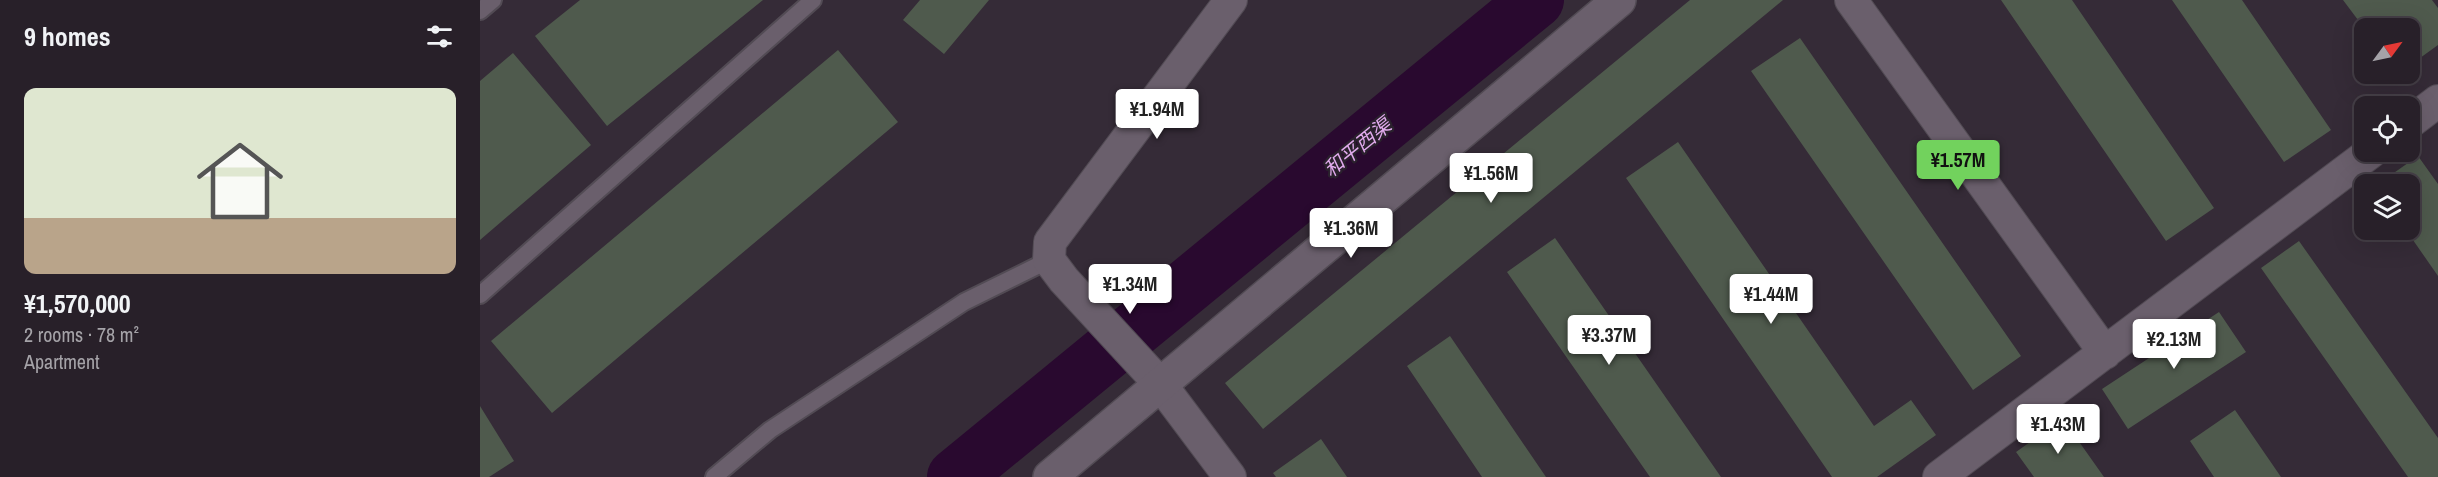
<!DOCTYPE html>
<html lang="en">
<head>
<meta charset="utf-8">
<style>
	:root { --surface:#282029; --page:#342d35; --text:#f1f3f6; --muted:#a5a3a8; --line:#443e46; --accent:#72d25d }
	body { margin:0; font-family:"Archivo Narrow","Noto Sans SC",sans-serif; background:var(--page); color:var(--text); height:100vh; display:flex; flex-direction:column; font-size:22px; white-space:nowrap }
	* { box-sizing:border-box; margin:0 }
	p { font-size:20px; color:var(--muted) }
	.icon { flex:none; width:33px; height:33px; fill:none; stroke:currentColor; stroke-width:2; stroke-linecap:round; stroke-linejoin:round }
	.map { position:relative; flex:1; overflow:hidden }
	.panel { display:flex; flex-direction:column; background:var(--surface); width:480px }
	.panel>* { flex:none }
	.needle { width:39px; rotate:57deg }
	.tools { position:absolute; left:1874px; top:18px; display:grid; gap:12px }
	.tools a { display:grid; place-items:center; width:66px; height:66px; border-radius:12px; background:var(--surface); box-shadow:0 6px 24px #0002,0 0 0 2px var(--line); font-size:30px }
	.price { position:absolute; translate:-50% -51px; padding:0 14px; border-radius:6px; background:#fff; color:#222; font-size:20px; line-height:39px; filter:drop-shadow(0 2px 3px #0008) }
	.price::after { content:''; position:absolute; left:50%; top:36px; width:18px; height:14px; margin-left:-9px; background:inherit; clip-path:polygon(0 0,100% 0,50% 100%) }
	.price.active { background:var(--accent); color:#111 }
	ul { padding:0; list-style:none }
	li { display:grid; align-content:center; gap:12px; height:318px; padding:0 24px }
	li+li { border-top:2px solid var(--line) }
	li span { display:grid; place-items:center; height:186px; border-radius:12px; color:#555 }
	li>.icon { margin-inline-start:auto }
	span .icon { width:108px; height:108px; fill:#fffc; stroke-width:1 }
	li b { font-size:26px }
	h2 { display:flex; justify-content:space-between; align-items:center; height:72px; padding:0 24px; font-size:26px }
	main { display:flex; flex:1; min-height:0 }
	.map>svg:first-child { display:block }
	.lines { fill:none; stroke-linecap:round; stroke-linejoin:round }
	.river { stroke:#29092f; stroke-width:56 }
	.building { fill:#4f5a4d }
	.service-casing { stroke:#524b54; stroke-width:20 }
	.minor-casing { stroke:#524b54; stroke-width:34 }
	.tertiary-casing { stroke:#524b54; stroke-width:36 }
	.service { stroke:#6a5f6c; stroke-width:16 }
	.minor { stroke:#6a5f6c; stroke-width:32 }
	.tertiary { stroke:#6a5f6c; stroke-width:33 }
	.labels { text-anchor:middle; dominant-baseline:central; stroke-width:4.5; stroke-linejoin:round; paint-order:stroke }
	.water-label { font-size:20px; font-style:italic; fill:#e0aaec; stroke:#2a212d }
</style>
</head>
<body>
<main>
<section class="panel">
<h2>9 homes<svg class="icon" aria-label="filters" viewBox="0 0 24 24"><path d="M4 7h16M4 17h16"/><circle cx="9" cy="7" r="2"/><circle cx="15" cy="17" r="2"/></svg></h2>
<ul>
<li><span style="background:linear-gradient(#dfe7d0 70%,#b9a48a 0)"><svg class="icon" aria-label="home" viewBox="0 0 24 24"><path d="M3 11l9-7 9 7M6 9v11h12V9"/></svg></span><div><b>¥1,570,000</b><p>2 rooms · 78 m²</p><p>Apartment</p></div></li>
</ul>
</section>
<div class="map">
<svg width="1958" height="477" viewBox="0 0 1958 477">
	<rect width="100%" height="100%" fill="#352b37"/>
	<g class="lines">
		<path class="river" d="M475,477L1056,0"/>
	</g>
	<path class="building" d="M100,0H283L127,126L55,36Z
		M440,0H509L464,54L423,20Z
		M1210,0H1303L783,429L745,383Z
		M1521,0H1592L1734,208L1686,241Z
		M1692,0H1762L1851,130L1804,162Z
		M1863,0H1952L1958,8V45L1929,66V28H1884Z
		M1320,38L1541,356L1493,390L1271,71Z
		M358,50L418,122L72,413L11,341Z
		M33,53L111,145L0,240V81Z
		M1198,142L1394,426L1431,400L1456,435L1397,477H1352L1146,178Z
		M1938,156L1958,184V276L1926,230H1929V184H1898Z
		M1075,238L1241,477H1170L1027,272Z
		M1819,241L1958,438V477H1928L1781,268Z
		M1739,312L1766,352L1648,429L1622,389Z
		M970,336L1066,477H1002L927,366Z
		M0,406L34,461L9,477H0Z
		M1755,410L1801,477H1734L1710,441Z
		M1583,419L1624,477H1554L1536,452Z
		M841,439L867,477H796L793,473Z"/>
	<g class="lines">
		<g class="service-casing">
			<path id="service" d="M0,11L13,0
				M0,295L333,0
				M234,477L290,430L484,302L569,260"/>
		</g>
		<g class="minor-casing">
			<path id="minor" d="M1371,0L1625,353
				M1929,123L1958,101
				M750,477L681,385L584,280L569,260L570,242L751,0
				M1459,477L1891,152"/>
		</g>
		<g class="tertiary-casing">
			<path id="tertiary" d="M570,477L1139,0"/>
		</g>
		<use href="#service" class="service"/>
		<use href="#minor" class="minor"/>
		<use href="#tertiary" class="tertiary"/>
	</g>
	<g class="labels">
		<g class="water-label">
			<text transform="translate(877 147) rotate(-39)">和平西渠</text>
		</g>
	</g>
</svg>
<div class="tools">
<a><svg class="needle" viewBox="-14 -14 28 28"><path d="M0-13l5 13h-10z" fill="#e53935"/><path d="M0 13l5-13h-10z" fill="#a5a3a8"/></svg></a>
<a><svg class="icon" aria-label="locate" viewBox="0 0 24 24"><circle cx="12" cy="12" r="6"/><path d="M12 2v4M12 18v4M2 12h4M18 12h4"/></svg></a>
<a><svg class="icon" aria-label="layers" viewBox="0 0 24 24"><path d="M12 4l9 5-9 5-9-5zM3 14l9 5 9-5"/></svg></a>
</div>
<b class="price" style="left:677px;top:140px">¥1.94M</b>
<b class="price active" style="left:1478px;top:191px">¥1.57M</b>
<b class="price" style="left:1011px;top:204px">¥1.56M</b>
<b class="price" style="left:871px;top:259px">¥1.36M</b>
<b class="price" style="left:650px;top:315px">¥1.34M</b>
<b class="price" style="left:1291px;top:325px">¥1.44M</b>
<b class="price" style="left:1129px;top:366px">¥3.37M</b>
<b class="price" style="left:1694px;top:370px">¥2.13M</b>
<b class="price" style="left:1578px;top:455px">¥1.43M</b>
</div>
</main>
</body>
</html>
